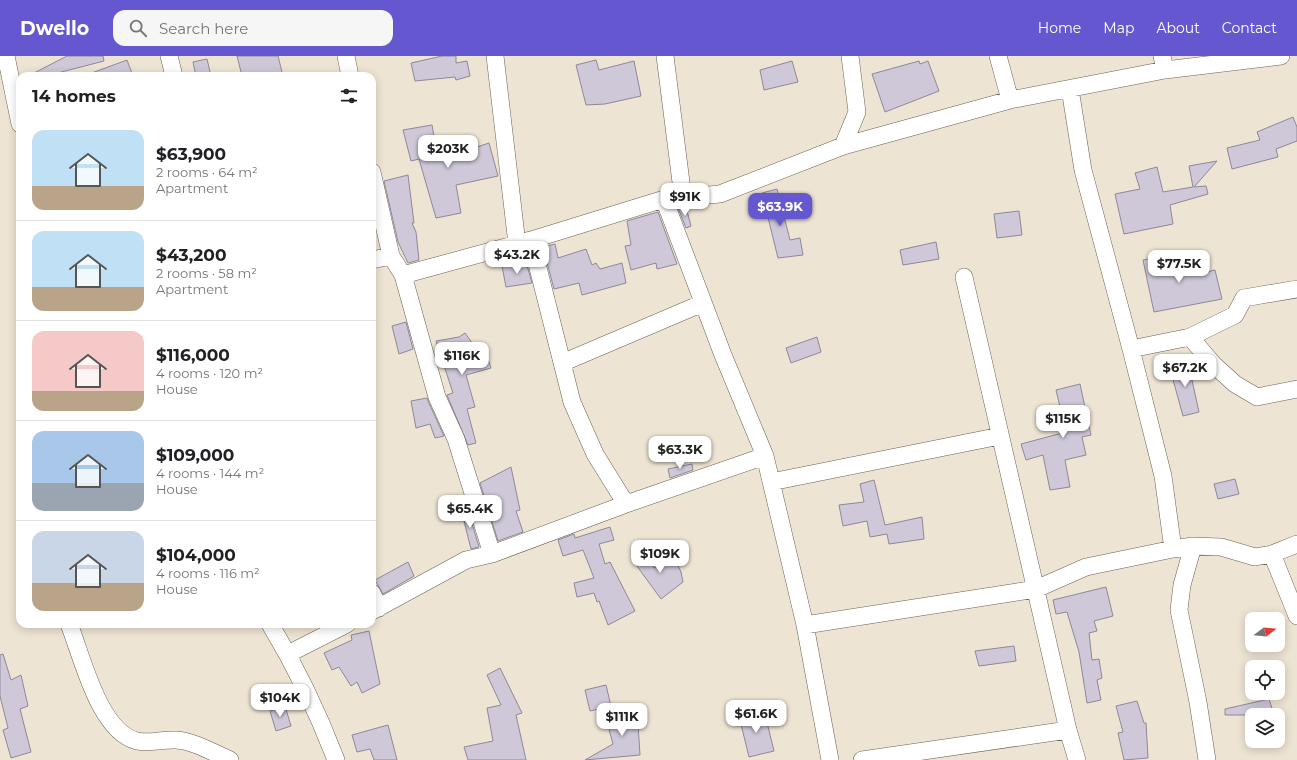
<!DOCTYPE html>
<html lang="en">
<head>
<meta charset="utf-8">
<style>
	:root { --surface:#fff; --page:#f6f6f6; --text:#202124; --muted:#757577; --line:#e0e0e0; --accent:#6457d0 }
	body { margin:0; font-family:Montserrat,sans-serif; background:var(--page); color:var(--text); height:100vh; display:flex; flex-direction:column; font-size:15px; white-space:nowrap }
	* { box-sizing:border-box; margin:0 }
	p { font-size:13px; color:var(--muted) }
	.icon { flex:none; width:22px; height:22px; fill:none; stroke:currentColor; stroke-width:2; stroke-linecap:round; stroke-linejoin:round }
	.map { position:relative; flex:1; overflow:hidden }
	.side { position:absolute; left:16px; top:16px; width:360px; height:556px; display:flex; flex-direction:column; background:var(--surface); border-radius:12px; box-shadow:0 2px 10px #0003 }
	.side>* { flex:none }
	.needle { width:26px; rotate:74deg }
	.tools { position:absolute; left:1245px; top:556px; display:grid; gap:8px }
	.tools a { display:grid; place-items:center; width:40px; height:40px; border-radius:8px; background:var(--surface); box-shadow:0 2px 10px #0003; font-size:20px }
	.price { position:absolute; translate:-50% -34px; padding:0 9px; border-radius:8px; background:#fff; color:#222; font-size:13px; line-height:26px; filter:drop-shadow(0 1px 2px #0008) }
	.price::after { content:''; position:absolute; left:50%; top:24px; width:12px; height:9px; margin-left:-6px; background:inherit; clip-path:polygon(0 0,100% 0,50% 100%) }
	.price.current { background:var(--accent); color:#fff }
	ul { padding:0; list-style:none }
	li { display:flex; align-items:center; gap:12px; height:100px; padding:0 16px }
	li+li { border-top:1px solid var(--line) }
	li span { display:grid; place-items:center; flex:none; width:112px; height:80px; border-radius:12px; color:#555 }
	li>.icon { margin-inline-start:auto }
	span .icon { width:48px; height:48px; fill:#fffc; stroke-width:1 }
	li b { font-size:17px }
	h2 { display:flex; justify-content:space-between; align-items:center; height:48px; padding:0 16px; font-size:17px }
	header { display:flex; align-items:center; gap:24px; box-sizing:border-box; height:56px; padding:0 20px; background:var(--accent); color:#fff }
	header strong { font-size:19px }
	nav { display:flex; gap:22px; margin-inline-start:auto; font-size:14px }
	.search { width:280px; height:36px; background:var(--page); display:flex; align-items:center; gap:10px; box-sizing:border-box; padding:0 14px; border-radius:12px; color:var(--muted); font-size:15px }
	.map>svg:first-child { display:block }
	.building { fill:#cec8d9; stroke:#8e8898 }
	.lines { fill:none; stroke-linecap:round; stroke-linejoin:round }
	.street-casing { stroke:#6a6153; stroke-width:18 }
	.street { stroke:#fff; stroke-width:17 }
</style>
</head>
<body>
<header>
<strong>Dwello</strong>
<div class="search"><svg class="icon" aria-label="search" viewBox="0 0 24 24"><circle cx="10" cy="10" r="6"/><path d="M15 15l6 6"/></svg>Search here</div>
<nav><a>Home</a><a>Map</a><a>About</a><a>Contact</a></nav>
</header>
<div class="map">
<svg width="1297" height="704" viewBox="0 0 1297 704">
	<rect width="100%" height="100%" fill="#eee4d3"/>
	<path class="building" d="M67,0H103L104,5L46,20H35L34,17Z
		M237,0H278L283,20H242Z
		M442,0H456V7L467,5L470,20L456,24L455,21L415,25L411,7Z
		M207,3L211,20H196L193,6Z
		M127,4L133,20H89V18Z
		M596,4L599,14L634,5L641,40L605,48L586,49L576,9Z
		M792,5L798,26L764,34L760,14Z
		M919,5L920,8L928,5L939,35L885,56L872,18Z
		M1293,61L1297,71V85L1276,93L1278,101L1232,113L1227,92L1260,84L1257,76Z
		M432,69L438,103L468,97V94L489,87L498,120L456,129L461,157L436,162L419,103L411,105L403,74Z
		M1217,105L1194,131L1206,130L1208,138L1170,149L1173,168L1124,178L1115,138L1140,133L1135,117L1157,111L1163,136L1193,131L1189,110Z
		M408,119L414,167H412L416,176L419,204L408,207L398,186L384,125Z
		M777,133L790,184L800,182L803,199L778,202L762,137Z
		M686,151L691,170L686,172L678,152Z
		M1019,155L1022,179L997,182L994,158Z
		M658,156L677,208L657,213L656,207L631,214L625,190L631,189L627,165Z
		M936,186L939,203L903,209L900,194Z
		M555,188L558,202L586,193L592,209L596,207L600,213L622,207L626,227L582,239L579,227L554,233L543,191Z
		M1181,197L1186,217L1193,215L1194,219L1215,214L1222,243L1154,256L1143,204Z
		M526,206L532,227L506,231L502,210Z
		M406,266L413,293L399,298L392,270Z
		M465,277L475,291L483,288L491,312L466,319L475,351L467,353L476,387L468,389L447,339L453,337L436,285L459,281Z
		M817,281L821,296L791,307L786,292Z
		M1188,306L1199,356L1183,360L1169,309Z
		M1080,328L1091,379L1082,381L1086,399L1065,404L1070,431L1050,434L1043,399L1026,404L1021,388L1066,376L1056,334Z
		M427,342L428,345L444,380L435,382L430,368L416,372L411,345Z
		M692,408L693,414L670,422L668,413Z
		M511,411L520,454L516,455L523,476L498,485L480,427Z
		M1235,423L1239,438L1218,443L1214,428Z
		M874,424L885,469L922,461L924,483L889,488L887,478L870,481L867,465L843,470L839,449L864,446L860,428Z
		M467,451L479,491L471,493L461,453Z
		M610,471L614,484L599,488L605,508L610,506L635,555L608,569L599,545L597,546L594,537L577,541L574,527L594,522L583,494L563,500L558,484L574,478L575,482Z
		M650,497L654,512L675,503L681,516L683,526L661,543L631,502Z
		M408,506L414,520L383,538L375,524Z
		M1106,531L1113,560L1094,565L1097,575L1089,577L1092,604L1099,603L1102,622L1097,624L1101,644L1087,647L1079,596L1067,556L1056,558L1053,544Z
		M369,575L380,628L362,637L357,626L351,630L339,611L332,614L324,597L352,584L351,579Z
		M1014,590L1016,605L979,610L975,595Z
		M3,598L11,624L21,619L28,650L20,653L31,696L11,702L3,674L8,672L0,640V599Z
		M500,612L522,657L516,659L526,704H468L464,691L493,685L487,652L501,649L487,619Z
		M606,629L611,650L590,655L585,634Z
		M1269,643L1274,659H1225V653Z
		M1137,645L1144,667H1146L1148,702L1124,704L1118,677L1123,676L1116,650Z
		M285,650L291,670L276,675L270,655Z
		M637,652L640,699L585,704L613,688L607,666Z
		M764,654L774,695L749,701L739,660Z
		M388,669L397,704H374L370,693L357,696L352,679Z"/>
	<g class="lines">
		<g class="street-casing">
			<path id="street" d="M6,0L20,68
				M169,0L174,20
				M346,0L350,20
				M495,0L517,188
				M665,0L683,142
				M998,0L1010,44
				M1162,0L1165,14
				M1070,33L1083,114L1131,293L1163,420L1173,493
				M843,90L857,56L850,0
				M372,116L391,200L403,219L437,341L456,383L492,498
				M664,143L723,299L765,400L805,569L830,704
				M531,184L572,346L595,398L626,448
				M372,204L391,200
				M403,219L531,184L664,143L720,138L843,90L1010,44L1165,14L1281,0
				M964,221L1068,674L1077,704
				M1190,281L1214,309L1235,328L1257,341L1297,333
				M1131,293L1190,281L1235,259L1244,242L1297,233
				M562,307L703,247
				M771,426L1000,380
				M1193,490L1182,529L1179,554L1198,646L1207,704
				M1272,498L1297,560
				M372,537L379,552
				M372,555L466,504L492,498L626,448L765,400
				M69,568C82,600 99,676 137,685C151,688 162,683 176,684C194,685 214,697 230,704
				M270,568C296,611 318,657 336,704
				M805,569L1036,533L1086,511L1173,493L1193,490L1221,491L1255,501L1272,498L1297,488
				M288,598L347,568
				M862,704L1068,674"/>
		</g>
		<use href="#street" class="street"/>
	</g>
</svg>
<div class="tools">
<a><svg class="needle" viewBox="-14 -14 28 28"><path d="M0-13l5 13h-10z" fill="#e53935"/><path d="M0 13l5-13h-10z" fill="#757577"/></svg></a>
<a><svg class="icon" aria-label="locate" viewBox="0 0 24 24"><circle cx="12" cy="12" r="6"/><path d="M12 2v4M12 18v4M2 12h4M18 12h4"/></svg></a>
<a><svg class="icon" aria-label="layers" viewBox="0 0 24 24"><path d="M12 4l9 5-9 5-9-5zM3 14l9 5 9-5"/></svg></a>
</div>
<b class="price" style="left:448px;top:113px">$203K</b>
<b class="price" style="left:685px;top:161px">$91K</b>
<b class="price current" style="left:780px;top:171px">$63.9K</b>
<b class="price" style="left:517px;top:219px">$43.2K</b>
<b class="price" style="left:1179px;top:228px">$77.5K</b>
<b class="price" style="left:462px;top:320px">$116K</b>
<b class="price" style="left:1185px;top:332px">$67.2K</b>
<b class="price" style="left:1063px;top:383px">$115K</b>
<b class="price" style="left:680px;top:414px">$63.3K</b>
<b class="price" style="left:470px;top:473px">$65.4K</b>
<b class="price" style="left:660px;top:518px">$109K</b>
<b class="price" style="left:280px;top:662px">$104K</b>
<b class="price" style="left:756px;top:678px">$61.6K</b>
<b class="price" style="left:622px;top:681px">$111K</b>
<section class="side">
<h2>14 homes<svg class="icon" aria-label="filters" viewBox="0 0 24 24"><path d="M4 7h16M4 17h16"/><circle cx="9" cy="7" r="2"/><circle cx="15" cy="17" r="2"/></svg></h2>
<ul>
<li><span style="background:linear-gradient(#bfe0f5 70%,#b9a48a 0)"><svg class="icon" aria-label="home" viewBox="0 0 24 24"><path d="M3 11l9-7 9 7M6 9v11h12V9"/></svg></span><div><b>$63,900</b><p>2 rooms · 64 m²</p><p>Apartment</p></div></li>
<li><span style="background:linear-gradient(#bfe0f5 70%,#b9a48a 0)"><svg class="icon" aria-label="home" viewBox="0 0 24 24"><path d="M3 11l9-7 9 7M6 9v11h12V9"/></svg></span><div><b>$43,200</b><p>2 rooms · 58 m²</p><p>Apartment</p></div></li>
<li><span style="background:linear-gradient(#f6c9c9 75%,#b9a48a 0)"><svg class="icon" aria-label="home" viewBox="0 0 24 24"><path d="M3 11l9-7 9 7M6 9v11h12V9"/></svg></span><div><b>$116,000</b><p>4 rooms · 120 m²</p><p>House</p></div></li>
<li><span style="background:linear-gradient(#a9c7e8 65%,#9aa5b1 0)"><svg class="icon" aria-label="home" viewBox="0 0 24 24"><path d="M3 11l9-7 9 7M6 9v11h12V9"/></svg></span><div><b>$109,000</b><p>4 rooms · 144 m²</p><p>House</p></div></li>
<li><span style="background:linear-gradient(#c9d6e8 65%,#b9a48a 0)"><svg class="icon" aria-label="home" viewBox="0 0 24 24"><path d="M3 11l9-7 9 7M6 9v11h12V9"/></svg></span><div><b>$104,000</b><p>4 rooms · 116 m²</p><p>House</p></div></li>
</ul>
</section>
</div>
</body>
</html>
